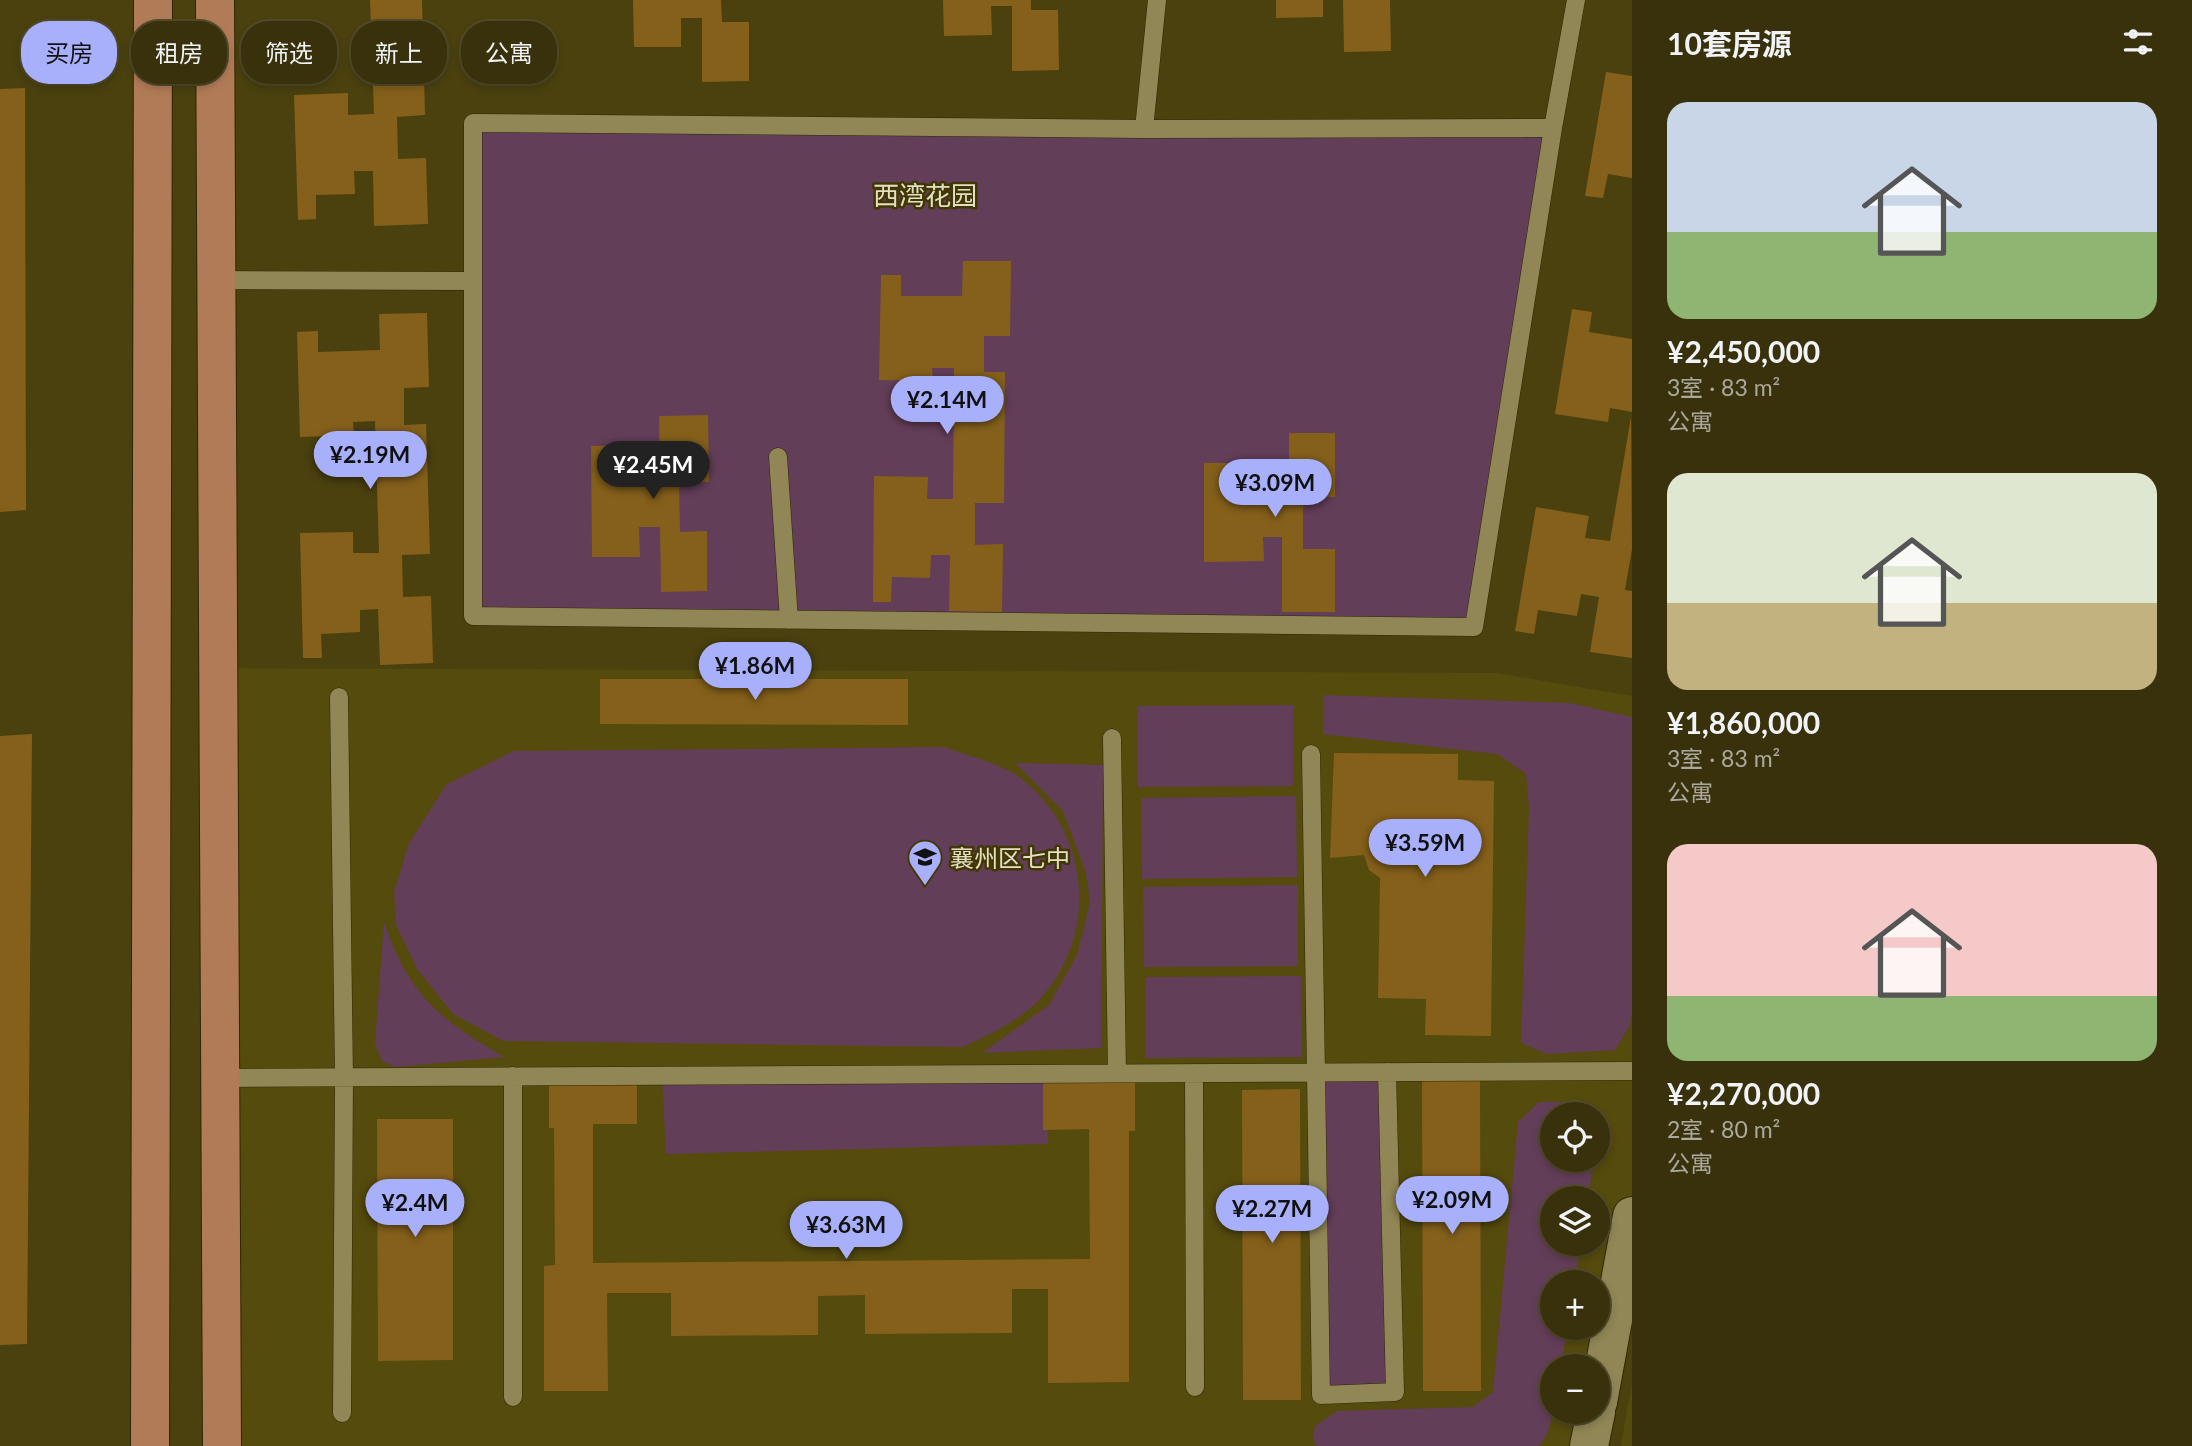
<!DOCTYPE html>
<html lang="zh">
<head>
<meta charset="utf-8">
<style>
	:root { --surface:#38310b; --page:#3f3914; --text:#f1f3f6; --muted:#aba99d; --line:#524c2c; --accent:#a8b0fc }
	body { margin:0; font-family:Lato,"Noto Sans SC",sans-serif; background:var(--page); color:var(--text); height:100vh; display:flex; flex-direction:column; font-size:26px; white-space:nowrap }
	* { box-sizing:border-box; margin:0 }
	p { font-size:23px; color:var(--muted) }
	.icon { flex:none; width:38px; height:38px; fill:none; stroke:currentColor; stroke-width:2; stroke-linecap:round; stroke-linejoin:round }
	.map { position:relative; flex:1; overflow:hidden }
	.sheet { display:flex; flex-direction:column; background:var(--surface); width:560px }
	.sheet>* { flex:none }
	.top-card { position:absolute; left:21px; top:21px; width:665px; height:63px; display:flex; gap:14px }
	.tools { position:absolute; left:1540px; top:1102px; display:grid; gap:14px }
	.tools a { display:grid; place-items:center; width:70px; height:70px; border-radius:50%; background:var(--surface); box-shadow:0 4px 10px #0003,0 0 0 2px var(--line); font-size:35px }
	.price { position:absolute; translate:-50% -60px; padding:0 16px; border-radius:24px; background:var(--accent); color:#111; font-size:23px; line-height:46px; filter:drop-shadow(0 2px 4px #0008) }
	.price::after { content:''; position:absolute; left:50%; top:42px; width:21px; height:16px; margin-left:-10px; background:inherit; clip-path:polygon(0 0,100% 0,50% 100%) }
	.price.current { background:#222; color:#fff }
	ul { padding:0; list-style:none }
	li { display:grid; align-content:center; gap:14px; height:371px; padding:0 35px }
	li span { display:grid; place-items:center; height:217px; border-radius:21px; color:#555 }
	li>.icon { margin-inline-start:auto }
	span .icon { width:126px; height:126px; fill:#fffc; stroke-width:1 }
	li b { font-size:30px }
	h2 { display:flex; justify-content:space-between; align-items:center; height:84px; padding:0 35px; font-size:30px }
	.chip { padding:0 24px; border-radius:28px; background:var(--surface); box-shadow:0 4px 10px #0003,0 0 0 2px var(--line); font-size:24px; line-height:63px }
	.chip.current { background:var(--accent); color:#111 }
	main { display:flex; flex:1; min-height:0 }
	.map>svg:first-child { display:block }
	.built { fill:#554b0d; fill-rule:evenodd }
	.green { fill:#633e58 }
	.building { fill:#85601b }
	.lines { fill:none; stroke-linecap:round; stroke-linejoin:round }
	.service-casing { stroke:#2e2802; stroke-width:19 }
	.tertiary-casing { stroke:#2e2802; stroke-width:40 }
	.primary-casing { stroke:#2e2802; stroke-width:40 }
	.service { stroke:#908656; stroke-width:18 }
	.tertiary { stroke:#908656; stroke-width:38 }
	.primary { stroke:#b27b57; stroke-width:38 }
	.labels { text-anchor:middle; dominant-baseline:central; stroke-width:5; stroke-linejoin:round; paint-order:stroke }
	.poi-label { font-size:24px; fill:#e3dfc5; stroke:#403702; text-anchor:start }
	.neighbourhood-label { font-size:26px; fill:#e3dfc5; stroke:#403702 }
</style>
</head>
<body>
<main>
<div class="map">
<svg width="1632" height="1446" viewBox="0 0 1632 1446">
	<rect width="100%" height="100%" fill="#4a410f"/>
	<path class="built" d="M218,668L1497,673L1632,696V1230L1598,1367H1552V1412H1596L1589,1446H222ZM1552,1115H1598V1160H1552ZM1552,1199H1598V1244H1552ZM1552,1283H1598V1328H1552Z
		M1632,1385V1446H1621L1627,1409Z"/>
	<path class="green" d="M473,123L1553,128L1474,627L473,616Z
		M1323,695L1570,703L1632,717V1012L1629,1027L1615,1050L1547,1054L1521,1043L1529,808L1526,774L1497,754L1323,734Z
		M1293,705V786L1138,787V706Z
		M944,747C965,755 1002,764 1019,777C1090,830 1100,933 1040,999C1018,1022 990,1034 963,1047L503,1041L453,1014L417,969L396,925L394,892L409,843L447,784L514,751Z
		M1015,763L1103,765L1101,1048L982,1053L1049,1005L1077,955L1090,902L1086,873L1063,811Z
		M1296,796L1297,877L1142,879L1141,798Z
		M1298,885V966L1144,967L1143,887Z
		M384,922C408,994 440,1020 504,1057L395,1067L382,1061L375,1044Z
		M1301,976L1302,1057L1146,1058V977Z
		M1387,1072L1395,1392L1321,1395L1318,1073Z
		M1047,1073L1048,1144L666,1154L662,1076Z
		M1539,1102H1570L1593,1115H1552V1160H1594L1588,1199H1552V1244H1581L1574,1283H1552V1328H1567L1561,1367H1552C1552,1396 1558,1423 1539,1446H1317L1313,1440L1315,1426L1337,1411L1473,1407L1493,1392L1518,1122Z"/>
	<path class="building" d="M370,0H422L425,115L397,117L398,159L426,158L428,224L374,226L373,171H354L355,194L316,195V219L298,220L294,95L348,93V115L374,114Z
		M633,0H721L722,22H749V81L702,82V18H681V47H634Z
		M943,0H1031V10H1058L1059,70L1012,71V6H991L992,35L944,36Z
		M1276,0H1323V17L1276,18Z
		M1343,0H1390L1391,51L1344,52Z
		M1606,72L1632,76V178L1608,174L1603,198L1585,196Z
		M25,88L26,510L0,512V89Z
		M963,261H1011L1010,336H984V372H1005L1004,503H975V545L1003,544L1002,612L949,611L950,555H931L930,578L892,577L891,602H873L874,476L928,477L927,499H953L954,368H932L933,381L879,380L881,275H901V296H962Z
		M1572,309L1592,312L1589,332L1632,339V412L1610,408L1608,422L1555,414Z
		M427,313L429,387L404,388V425L426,424L430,554L402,555L403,597L431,596L433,663L380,665L378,609L360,610V632L321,634L322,658H303L300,533L353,532V553H379L375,421L353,422L354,435L300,437L297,332L318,331V352L380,350L379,314Z
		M708,415L709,482H679L680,532L707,531V591L661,592L660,527H639L640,557H592L591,446L639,445V472L660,471L659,416Z
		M1631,417L1632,549L1625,590L1632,591V658L1590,652L1599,597L1581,594L1577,616L1538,610L1534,634L1515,631L1536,507L1589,516L1585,538L1610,541Z
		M1289,433H1335V497H1303V549H1335V612H1282V537H1263L1264,561L1204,562V463H1267V489H1289Z
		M600,679H908V725L600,724Z
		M32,734L27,1344L0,1345V736Z
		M1334,753L1458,754V780L1494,781L1491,1036L1425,1035L1426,999L1378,998L1380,878L1369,870L1364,855L1330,858Z
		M1043,1080H1135V1131H1129V1382L1048,1383V1289H1012V1333L865,1334V1295L818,1296V1335L671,1336V1293H607L608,1391H544V1266L555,1265L554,1128H549V1083H637V1124H593V1263L1090,1259L1089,1129L1043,1130Z
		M1480,1080L1481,1391H1423L1422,1081Z
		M1300,1089L1301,1400H1243L1242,1090Z
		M377,1119H453V1360L378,1361Z"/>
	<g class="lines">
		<g class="service-casing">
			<path id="service" d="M473,123L1144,129L1553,128L1474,627L473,616Z
				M1553,128L1576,0
				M1144,129L1157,0
				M216,280L473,281
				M778,457L789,620
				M339,697L344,1077L342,1413
				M1112,738L1117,1073
				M1311,754L1321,1395L1395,1392L1387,1072
				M1194,1073L1195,1387
				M513,1076V1397
				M220,1078L1632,1071"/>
		</g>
		<g class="tertiary-casing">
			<path id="tertiary" d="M1598,1402L1632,1216
				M1589,1446L1596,1412"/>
		</g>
		<g class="primary-casing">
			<path id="primary" d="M215,0L222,1446
				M150,1446L153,0"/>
		</g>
		<use href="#service" class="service"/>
		<use href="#tertiary" class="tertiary"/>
		<use href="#primary" class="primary"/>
	</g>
	<defs>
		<g id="school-pin" transform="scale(1.75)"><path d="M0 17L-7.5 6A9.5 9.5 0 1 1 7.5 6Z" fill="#a8b0fc" stroke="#403702"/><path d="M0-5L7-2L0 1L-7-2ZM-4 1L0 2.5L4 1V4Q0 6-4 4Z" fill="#111"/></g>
	</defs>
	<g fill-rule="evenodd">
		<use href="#school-pin" x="925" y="857"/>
	</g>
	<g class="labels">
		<g class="poi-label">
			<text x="950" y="857">襄州区七中</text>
		</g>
		<g class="neighbourhood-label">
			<text x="925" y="195">西湾花园</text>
		</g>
	</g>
</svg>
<div class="tools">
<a><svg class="icon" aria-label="locate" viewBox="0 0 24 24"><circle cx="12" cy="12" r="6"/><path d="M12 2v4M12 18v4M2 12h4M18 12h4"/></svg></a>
<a><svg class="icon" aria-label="layers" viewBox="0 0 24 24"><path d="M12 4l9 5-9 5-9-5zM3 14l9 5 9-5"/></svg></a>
<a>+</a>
<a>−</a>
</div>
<b class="price" style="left:947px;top:436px">¥2.14M</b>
<b class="price" style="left:370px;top:491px">¥2.19M</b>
<b class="price current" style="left:653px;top:501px">¥2.45M</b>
<b class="price" style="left:1275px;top:519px">¥3.09M</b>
<b class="price" style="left:755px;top:702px">¥1.86M</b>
<b class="price" style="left:1425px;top:879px">¥3.59M</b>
<b class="price" style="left:1452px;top:1236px">¥2.09M</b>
<b class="price" style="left:415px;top:1239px">¥2.4M</b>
<b class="price" style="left:1272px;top:1245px">¥2.27M</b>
<b class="price" style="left:846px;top:1261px">¥3.63M</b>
<div class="top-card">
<a class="chip current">买房</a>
<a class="chip">租房</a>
<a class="chip">筛选</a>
<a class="chip">新上</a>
<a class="chip">公寓</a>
</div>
</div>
<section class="sheet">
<h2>10套房源<svg class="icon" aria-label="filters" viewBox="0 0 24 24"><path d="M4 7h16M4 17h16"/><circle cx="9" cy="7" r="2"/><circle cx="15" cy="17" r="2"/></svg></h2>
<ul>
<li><span style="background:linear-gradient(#c9d6e8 60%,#8fb573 0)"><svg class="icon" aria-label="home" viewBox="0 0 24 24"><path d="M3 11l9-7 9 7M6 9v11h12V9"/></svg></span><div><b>¥2,450,000</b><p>3室 · 83 m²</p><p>公寓</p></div></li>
<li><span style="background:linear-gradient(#dfe7d0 60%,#c2b280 0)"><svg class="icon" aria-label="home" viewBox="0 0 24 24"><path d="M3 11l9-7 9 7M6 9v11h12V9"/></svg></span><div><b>¥1,860,000</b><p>3室 · 83 m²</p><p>公寓</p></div></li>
<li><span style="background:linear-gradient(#f6c9c9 70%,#8fb573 0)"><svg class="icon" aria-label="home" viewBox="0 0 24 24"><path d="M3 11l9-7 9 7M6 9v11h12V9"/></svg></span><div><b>¥2,270,000</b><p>2室 · 80 m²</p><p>公寓</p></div></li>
</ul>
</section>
</main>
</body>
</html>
